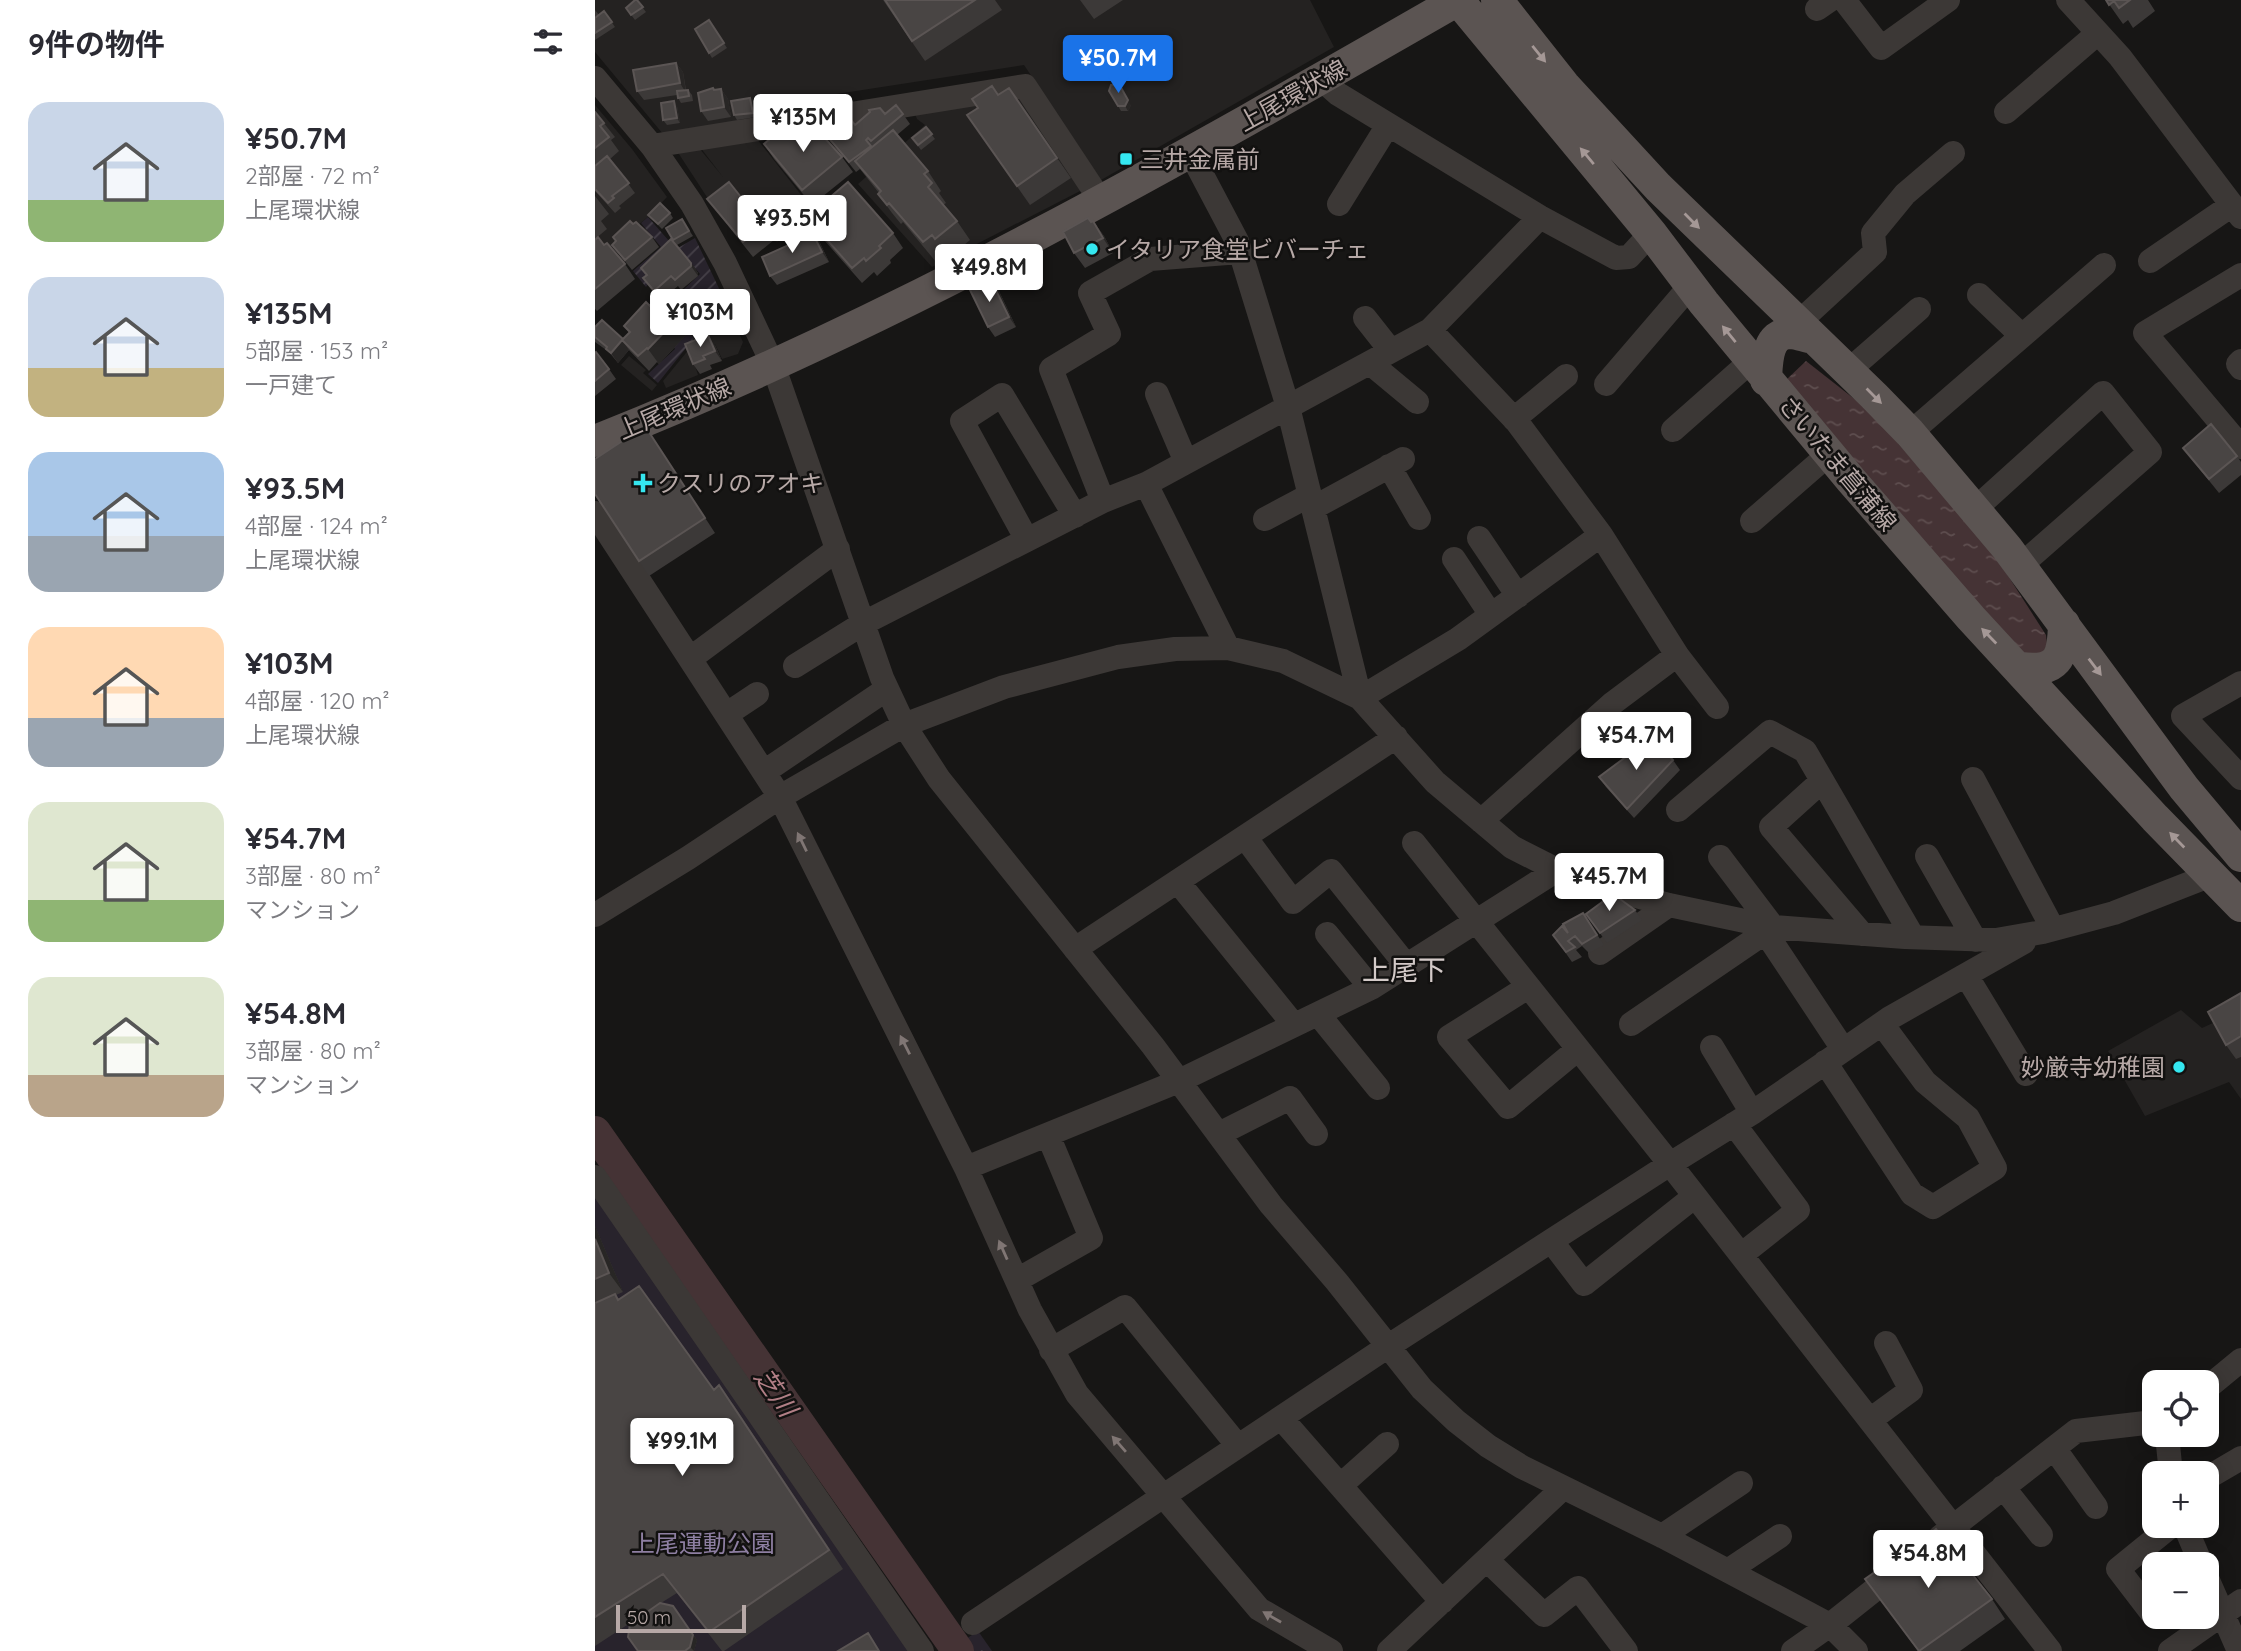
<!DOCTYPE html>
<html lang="ja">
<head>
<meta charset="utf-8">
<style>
	:root { --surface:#fff; --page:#f2f2f3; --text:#2b2b33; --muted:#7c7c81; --accent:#1a73e8 }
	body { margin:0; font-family:Quicksand,"Noto Sans JP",sans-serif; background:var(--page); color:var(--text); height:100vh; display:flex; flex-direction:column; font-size:26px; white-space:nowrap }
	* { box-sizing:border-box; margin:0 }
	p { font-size:23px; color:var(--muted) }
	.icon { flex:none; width:38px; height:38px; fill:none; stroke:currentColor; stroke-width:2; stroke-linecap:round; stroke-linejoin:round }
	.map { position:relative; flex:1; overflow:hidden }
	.panel { display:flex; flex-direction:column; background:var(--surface); width:595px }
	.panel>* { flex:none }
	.tools { position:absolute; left:1547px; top:1370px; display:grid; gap:14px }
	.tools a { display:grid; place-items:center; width:77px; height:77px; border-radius:14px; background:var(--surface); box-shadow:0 4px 18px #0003; font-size:35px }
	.scale { position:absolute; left:21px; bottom:18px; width:130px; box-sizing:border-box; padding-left:7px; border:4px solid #b7a9a7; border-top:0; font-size:19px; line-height:24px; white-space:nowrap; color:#b7a9a7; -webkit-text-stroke:5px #121110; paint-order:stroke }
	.price { position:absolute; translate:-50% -60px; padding:0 16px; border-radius:7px; background:#fff; color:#222; font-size:23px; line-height:46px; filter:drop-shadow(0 2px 4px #0008) }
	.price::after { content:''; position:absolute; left:50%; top:42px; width:21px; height:16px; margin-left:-10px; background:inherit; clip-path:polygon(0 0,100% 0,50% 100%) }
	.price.current { background:var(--accent); color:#fff }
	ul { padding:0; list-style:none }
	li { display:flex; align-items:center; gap:21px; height:175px; padding:0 28px }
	li span { display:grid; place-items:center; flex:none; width:196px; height:140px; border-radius:21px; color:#555 }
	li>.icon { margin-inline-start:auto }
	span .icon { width:84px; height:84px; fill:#fffc; stroke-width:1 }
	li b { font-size:30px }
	h2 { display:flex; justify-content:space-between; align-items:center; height:84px; padding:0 28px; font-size:30px }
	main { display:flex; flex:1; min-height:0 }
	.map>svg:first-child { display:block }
	.built { fill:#242221 }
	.grass { fill:url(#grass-tufts) }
	.park { fill:#28232c }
	.garden { fill:url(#garden-furrows) }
	.water { fill:url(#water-ripples) }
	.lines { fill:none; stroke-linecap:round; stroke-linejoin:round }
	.river { stroke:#453335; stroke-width:32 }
	.minor { stroke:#3c3836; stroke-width:24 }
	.major { stroke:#5b5452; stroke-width:32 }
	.wall { fill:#3c3938 }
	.shaded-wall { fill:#282625 }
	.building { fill:#494544; stroke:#5b5554; stroke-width:2 }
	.oneway { fill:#a59896 }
	.oneway2 { fill:#807674 }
	.poi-dot { fill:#35e7f0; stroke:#121110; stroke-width:2.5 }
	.labels { text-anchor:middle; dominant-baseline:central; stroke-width:5; stroke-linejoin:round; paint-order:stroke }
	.street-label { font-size:24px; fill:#b7a9a7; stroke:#121110 }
	.poi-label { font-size:24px; fill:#b7a9a7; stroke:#121110; text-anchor:start }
	.park-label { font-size:24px; fill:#8e7fa2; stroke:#121110 }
	.water-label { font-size:26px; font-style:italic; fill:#b27f86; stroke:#121110 }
	.quarter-label { font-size:28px; fill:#d3cac8; stroke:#121110 }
</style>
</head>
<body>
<main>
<section class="panel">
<h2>9件の物件<svg class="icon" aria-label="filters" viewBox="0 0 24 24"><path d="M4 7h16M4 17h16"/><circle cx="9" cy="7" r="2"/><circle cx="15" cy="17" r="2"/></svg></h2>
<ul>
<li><span style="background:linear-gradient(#c9d6e8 70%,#8fb573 0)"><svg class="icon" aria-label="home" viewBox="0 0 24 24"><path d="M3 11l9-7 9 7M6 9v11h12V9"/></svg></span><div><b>¥50.7M</b><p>2部屋 · 72 m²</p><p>上尾環状線</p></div></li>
<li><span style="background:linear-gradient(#c9d6e8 65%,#c2b280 0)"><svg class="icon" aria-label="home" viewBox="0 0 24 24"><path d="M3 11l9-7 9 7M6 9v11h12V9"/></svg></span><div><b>¥135M</b><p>5部屋 · 153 m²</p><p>一戸建て</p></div></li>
<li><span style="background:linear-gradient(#a9c7e8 60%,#9aa5b1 0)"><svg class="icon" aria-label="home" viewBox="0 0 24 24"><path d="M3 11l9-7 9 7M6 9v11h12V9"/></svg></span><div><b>¥93.5M</b><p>4部屋 · 124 m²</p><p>上尾環状線</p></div></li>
<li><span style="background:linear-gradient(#ffd9b3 65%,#9aa5b1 0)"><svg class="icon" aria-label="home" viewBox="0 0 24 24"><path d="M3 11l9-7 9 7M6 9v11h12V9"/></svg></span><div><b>¥103M</b><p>4部屋 · 120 m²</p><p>上尾環状線</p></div></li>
<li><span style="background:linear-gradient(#dfe7d0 70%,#8fb573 0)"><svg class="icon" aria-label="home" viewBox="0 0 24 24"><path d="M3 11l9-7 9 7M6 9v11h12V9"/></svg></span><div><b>¥54.7M</b><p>3部屋 · 80 m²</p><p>マンション</p></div></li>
<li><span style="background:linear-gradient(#dfe7d0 70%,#b9a48a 0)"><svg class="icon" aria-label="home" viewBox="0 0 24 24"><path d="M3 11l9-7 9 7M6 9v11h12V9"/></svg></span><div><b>¥54.8M</b><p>3部屋 · 80 m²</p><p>マンション</p></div></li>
</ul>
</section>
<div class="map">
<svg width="1646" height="1651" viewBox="0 0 1646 1651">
	<defs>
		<pattern id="grass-tufts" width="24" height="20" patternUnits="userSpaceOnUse" patternTransform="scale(1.75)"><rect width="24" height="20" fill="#28232c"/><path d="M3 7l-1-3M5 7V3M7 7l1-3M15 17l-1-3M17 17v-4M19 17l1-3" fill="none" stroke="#454048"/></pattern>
		<pattern id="garden-furrows" width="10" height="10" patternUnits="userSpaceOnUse" patternTransform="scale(1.75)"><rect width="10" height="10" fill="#28232c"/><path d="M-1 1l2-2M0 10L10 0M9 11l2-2" fill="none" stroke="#454048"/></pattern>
		<pattern id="water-ripples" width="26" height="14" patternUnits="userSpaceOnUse" patternTransform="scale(1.75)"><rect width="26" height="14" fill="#453335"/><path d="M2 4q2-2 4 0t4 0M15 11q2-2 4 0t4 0" fill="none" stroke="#5e4e4f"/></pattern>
	</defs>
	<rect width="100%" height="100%" fill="#171615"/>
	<path class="built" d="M0,0H715L739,47L506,180L429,65L164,106V118L68,134L0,52Z
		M426,96L489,189L337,267L263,184L330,125L322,119L320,114Z
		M0,105L37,149L72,197L53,217L0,260Z
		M162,139L218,210L182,242L143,194L121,211L82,151L104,148L128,177L105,147Z
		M131,304L148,342L143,354L127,359L120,344L96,353L103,375L71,388L68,381Z
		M34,356L51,370L48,373L62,385L57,391L26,365Z
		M1586,1010L1607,1028L1646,1010V1099L1634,1082L1550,1116L1513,1051Z"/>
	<path class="grass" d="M383,1631L397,1651H366L362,1645Z"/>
	<path class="park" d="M0,1195L315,1651H0Z"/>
	<path class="garden" d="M53,217L81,249L51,287L38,271L66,247L46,223Z
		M100,238L130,301L100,337L68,302L83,289L86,292L105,274L83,248Z
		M72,310L99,338L63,383L53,374L80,349L79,347L91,335L70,313Z"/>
	<path class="water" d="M1211,361L1276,412L1399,554L1451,635L1452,644L1448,653L1425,655L1190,381Z"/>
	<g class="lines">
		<path class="river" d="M0,1132L363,1651"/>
		<path class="minor" d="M1249,0L1286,48L1353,0
			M1473,0L1525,57L1646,217
			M1222,9L1235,0
			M0,78L57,146L97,204L130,263L178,365L287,678L309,725L344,779L558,1046L676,1205L742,1282L827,1389L861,1421L893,1446L927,1467L1067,1536L1235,1625L1261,1651
			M726,79L743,94L945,217L1021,258L1034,257L1056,233
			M1411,112L1503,33
			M57,146L430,86L506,201
			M595,152L642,241L693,407L765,698
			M744,204L793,125
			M1555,261L1637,205
			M1646,275L1550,333L1646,447
			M1384,295L1427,336
			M770,318L796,351
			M1202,324L1280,252L1278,233L1310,194L1358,153
			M1646,361L1643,364L1646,368
			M775,363L822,402
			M1253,371L1324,309
			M1011,384L1096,285
			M562,394L591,462
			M919,419L971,376
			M1078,430L1156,361
			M1315,433L1509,265
			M794,466L824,518
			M551,484L633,648
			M508,501L456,369L514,334L495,293L555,259L645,252
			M718,508L808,459
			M1379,510L1508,393L1555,452L1425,566
			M0,513L185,797L371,1168L435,1310L482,1394L664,1609L736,1651
			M670,519L715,495
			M1157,521L1234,454
			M1006,535L1082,655
			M884,538L923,596
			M432,540L367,421L407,395L480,516
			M859,559L896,615
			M96,658L243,549
			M200,666L269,623L508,501L551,484L835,330L945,217
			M1646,683L1588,716L1646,778
			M765,698L863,639L1006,535L922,422L835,330
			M132,714L162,694
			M169,772L292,689
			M1378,779L1458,929
			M1227,781L1176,827L1267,934
			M1083,810L1175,732L1210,751L1318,937
			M886,821L1018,703L1082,655L1122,707
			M650,837L698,902L736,871L811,965
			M819,843L1075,1164L1455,1651
			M1332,856L1380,940
			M583,882L699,1025
			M0,915L93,858L185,797L309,725L409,687L523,657L580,649L633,648L688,661L765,698L840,782L917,847L962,870L1019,890L1074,905L1178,927L1310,937L1401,940L1448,932L1519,913L1616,875
			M1171,933L1248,1049
			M732,934L776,988
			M480,949L801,737
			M1005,953L1074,905
			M1371,975L1431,1074
			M933,987L854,1037L913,1107L983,1049
			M723,1014L783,1088
			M1036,1024L1178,927L1125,857
			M1117,1047L1157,1113
			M1230,1062L1317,1194L1338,1207L1400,1168L1373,1118L1330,1082L1287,1024
			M1139,1124L1203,1210L1146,1255
			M624,1134L695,1098L721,1134
			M371,1168L584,1081L776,988L962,870
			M0,1177L327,1651
			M957,1242L989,1284L1100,1196
			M422,1280L496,1238L453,1135
			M456,1350L530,1307L643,1446
			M1612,1388L1646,1360
			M687,1419L847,1602
			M1275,1420L1316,1390L1291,1343
			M1572,1435L1576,1474
			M1459,1448L1501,1507
			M1612,1478L1646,1458
			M746,1485L792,1444
			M1408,1487L1446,1535
			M1590,1526L1606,1564
			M1067,1536L1146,1483
			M1345,1537L1481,1431L1559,1422
			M892,1560L949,1615L983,1588L1031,1651
			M1134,1570L1185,1536
			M1612,1578L1644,1651
			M1559,1616L1523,1569L1576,1526
			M378,1623L792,1347L1075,1164L1157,1113L1295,1018L1429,942
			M794,1651L968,1488
			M1198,1651L1235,1625L1303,1571
			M1575,1651L1646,1601"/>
		<path class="major" d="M863,0L1056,233L1109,303L1256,480L1376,618L1560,818L1646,906
			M902,0L969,85L1063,187L1279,396L1315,433L1412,548L1589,788L1646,856
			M1171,380C1172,363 1171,334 1195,333C1202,333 1211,337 1218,338
			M0,441C301,322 583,161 863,0
			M1425,668C1463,672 1468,659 1469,624"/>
	</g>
	<path class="wall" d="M42,0L51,12L40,20L31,8Z
		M288,0H400L407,10L330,61Z
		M485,0H528L499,19Z
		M1511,0H1553L1560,11L1538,28L1533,20L1528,24Z
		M0,10L4,15L9,11L20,27L0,40Z
		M114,20L132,48L117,58L114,53Z
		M81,63L88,72L91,90H93L97,95L98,101L86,103L83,98L82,95L49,100L42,91Z
		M414,88L476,178L435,205L372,115Z
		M126,89L133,99L136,117L113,121L106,111L120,90Z
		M159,103L161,117L142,120L139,115Z
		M536,105L533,111H526L523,106Z
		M82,106L85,123L72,125L68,120Z
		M0,112L20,137L16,140L24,151L15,159L40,193L24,206L26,208L20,213L0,191Z
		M290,114H308L315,124L302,135L333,171L346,191L344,193L351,203L348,205L362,221L375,240L354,258L351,254L341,262L308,222L306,224L297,213L283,194L284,193L265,169L261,172L232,136Z
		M331,127L340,139L326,150L317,138Z
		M201,139L247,157L258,172L217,205L179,159L169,144Z
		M0,196L14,214L6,221L12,229L0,239Z
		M112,199L169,226L179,240L158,257L123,213Z
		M75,213L78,218L67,229L53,215Z
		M212,217L298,233L308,248L295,260L296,263L282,276L279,272L267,283L222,232Z
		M498,221L509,236L518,253L490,268L479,253L496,222Z
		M90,224L98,236L82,245L78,240Z
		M218,234L225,243L234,262L182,285L175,276Z
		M18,237H57L64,247L37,270L17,245L21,242Z
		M0,240L9,245L30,264L40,279L2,311L0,309Z
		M96,263L103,273V276L86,290L83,286L66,300L48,278L51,275L46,268Z
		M403,289L421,327L400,337L393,327Z
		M55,306L91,335L64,364L62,362L54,371L34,350L23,363L14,352L0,342V327L28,339L34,333L29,326Z
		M120,345L127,361L115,365L117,369L105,374L98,364Z
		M0,353L14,369L21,379L0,396Z
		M60,441L120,533L54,576L44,561Z
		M1588,448L1642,456L1646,462V475L1624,493L1599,462Z
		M1078,760L1085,770L1039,818L1011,787L1004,777Z
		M1040,910L1047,920L1012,943L991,914Z
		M988,913L1009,945L994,953L987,946L981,950L987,957L977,962L958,935L973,933Z
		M1646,993V1057L1641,1059L1631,1045Z
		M0,1226L28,1292L21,1295L24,1300L119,1390L138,1404L248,1569L129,1651H127L82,1593L66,1603L78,1606L102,1640L99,1651H43L52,1612L0,1646Z
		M1270,1579L1397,1599L1410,1619L1365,1651H1323Z"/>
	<path class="shaded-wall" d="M81,63L88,72L91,93L85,83Z
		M126,89L133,99L136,117L129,107Z
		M527,89L536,105L533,111L530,106Z
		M155,98L159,103L161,117L158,113Z
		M79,101L82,106L85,123L82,118Z
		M498,221L509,236L518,253L508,238Z
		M218,234L225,243L234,262L227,252Z
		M96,263L103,273V276L96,266Z
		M396,280L403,289L421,327L414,317Z
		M80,321L91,335L64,364L53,349Z
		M113,335L120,345L127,361L120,351Z
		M27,340L34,350L23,363L16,353Z
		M0,1226L28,1292L14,1273L0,1239Z
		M98,1635L102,1640L99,1651L95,1647Z"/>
	<path class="building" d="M40,0H42L48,7L36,15L31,8Z
		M290,0H380L317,41Z
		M1511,0H1535L1524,8L1519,1L1514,5Z
		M9,11L17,22L0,33V18Z
		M114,20L129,43L114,53L100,29Z
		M81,63L85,83L42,91L38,70Z
		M524,84L533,100L530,106H523L514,91L516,85Z
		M397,86L403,95L414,88L462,158L422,186L372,115L383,108L377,99Z
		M118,88L119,90L126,89L129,107L106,111L103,93Z
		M93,90L94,96L83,98L82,91Z
		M155,98L158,113L139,115L136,101Z
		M79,101L82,118L68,120L66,103Z
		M301,105L308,114L276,141L273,138L271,140L276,146L254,162L232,136L254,117L260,125L275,112L274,110L285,108L290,114Z
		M0,112L9,123L5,126L14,137L0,148Z
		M186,122L201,139L218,125L247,157L207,190L169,144L182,133L178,129Z
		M331,127L337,134L323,145L317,138Z
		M298,130L333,171L329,174L337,183L333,187L362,221L340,239L337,235L328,242L294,203L292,205L283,194L286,191L260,161Z
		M12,156L34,183L17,196L19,198L13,203L0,189V166Z
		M134,182L169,226L148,242L112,199Z
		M253,182L298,233L284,246L286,248L271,261L269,258L257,268L212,217Z
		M65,203L75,213L63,224L53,215Z
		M493,218L496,222L498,221L508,238L479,253L468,232Z
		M87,219L94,231L78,240L71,228Z
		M35,221L38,224L41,222L57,237L30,260L17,245L21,241L18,237Z
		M218,234L227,252L175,276L167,257Z
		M3,237L9,245L12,243L30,264L0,289V240Z
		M76,239L96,263V266L80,280L76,276L59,291L48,278L52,275L46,268Z
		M396,280L414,317L393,327L375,290Z
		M60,300L80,321L53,349L52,348L43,356L27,340L35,332L29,326L51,302L55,306Z
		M7,320L28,339L16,353L11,349L12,347L0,337V327Z
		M113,335L120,351L108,356L110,359L98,364L90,344Z
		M1,352L14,369L0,381V353Z
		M1616,424L1642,456L1614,479L1588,448Z
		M50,426L110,518L44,561L0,494V459Z
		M1056,738L1078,760L1032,809L1004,777Z
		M1018,894L1040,910L1005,933L991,914Z
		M988,913L1002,935L987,944L980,936L973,941L980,947L971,952L958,935L967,926L973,933L968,924Z
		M1646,993V1036L1631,1045L1613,1012Z
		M0,1239L14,1273L0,1279Z
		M44,1286L119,1390L124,1385L234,1550L114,1632L68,1574L0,1617V1303L20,1294L23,1300Z
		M1341,1529L1397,1599L1324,1651L1270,1579Z
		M65,1603L78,1606L98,1635L95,1647L90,1651H43L33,1637L35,1624Z
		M273,1633L284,1651H243Z"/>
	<defs><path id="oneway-solid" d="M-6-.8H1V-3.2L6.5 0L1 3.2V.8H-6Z" transform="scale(1.75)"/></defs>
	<g class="oneway">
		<use href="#oneway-solid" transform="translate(944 54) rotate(51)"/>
		<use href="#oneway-solid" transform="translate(992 156) rotate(-130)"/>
		<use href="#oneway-solid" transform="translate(1097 221) rotate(45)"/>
		<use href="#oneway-solid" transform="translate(1134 334) rotate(-129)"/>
		<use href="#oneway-solid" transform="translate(1279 396) rotate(45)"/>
		<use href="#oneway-solid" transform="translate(1394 636) rotate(-134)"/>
		<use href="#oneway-solid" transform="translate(1500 667) rotate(53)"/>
		<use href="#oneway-solid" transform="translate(1582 840) rotate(-134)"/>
	</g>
	<g class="oneway2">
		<use href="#oneway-solid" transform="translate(207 842) rotate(-116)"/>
		<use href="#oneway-solid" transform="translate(310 1045) rotate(-117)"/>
		<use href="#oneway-solid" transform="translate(408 1250) rotate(-114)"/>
		<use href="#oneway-solid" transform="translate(524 1444) rotate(-131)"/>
		<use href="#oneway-solid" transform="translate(677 1617) rotate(-150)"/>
	</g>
	<g class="poi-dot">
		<rect x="524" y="152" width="14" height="14" rx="3.5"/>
		<circle cx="497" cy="249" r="7"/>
		<path d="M44.5 472.5h7v7h7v7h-7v7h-7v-7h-7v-7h7z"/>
		<circle cx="1584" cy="1067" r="7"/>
	</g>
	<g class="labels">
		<g class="street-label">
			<text transform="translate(697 95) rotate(-29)">上尾環状線</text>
			<text transform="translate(79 408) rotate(-23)">上尾環状線</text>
			<text transform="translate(1243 463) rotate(50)">さいたま菖蒲線</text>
		</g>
		<g class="poi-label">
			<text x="545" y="159">三井金属前</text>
			<text x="511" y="249">イタリア食堂ビバーチェ</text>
			<text x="62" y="483">クスリのアオキ</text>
			<text x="1570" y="1067" text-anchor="end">妙厳寺幼稚園</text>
		</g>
		<g class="park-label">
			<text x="108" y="1543">上尾運動公園</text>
		</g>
		<g class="water-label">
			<text transform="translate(181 1392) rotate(55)">芝川</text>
		</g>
		<g class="quarter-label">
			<text x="809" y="969">上尾下</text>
		</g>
	</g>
</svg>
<div class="tools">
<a><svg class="icon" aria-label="locate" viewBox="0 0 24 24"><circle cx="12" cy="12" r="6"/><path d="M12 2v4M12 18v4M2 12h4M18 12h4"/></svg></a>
<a>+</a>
<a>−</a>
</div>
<div class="scale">50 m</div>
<b class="price current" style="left:523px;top:95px">¥50.7M</b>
<b class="price" style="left:208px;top:154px">¥135M</b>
<b class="price" style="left:197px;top:255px">¥93.5M</b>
<b class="price" style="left:394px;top:304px">¥49.8M</b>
<b class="price" style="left:105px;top:349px">¥103M</b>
<b class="price" style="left:1041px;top:772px">¥54.7M</b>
<b class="price" style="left:1014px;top:913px">¥45.7M</b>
<b class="price" style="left:87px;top:1478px">¥99.1M</b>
<b class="price" style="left:1333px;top:1590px">¥54.8M</b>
</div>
</main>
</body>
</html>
